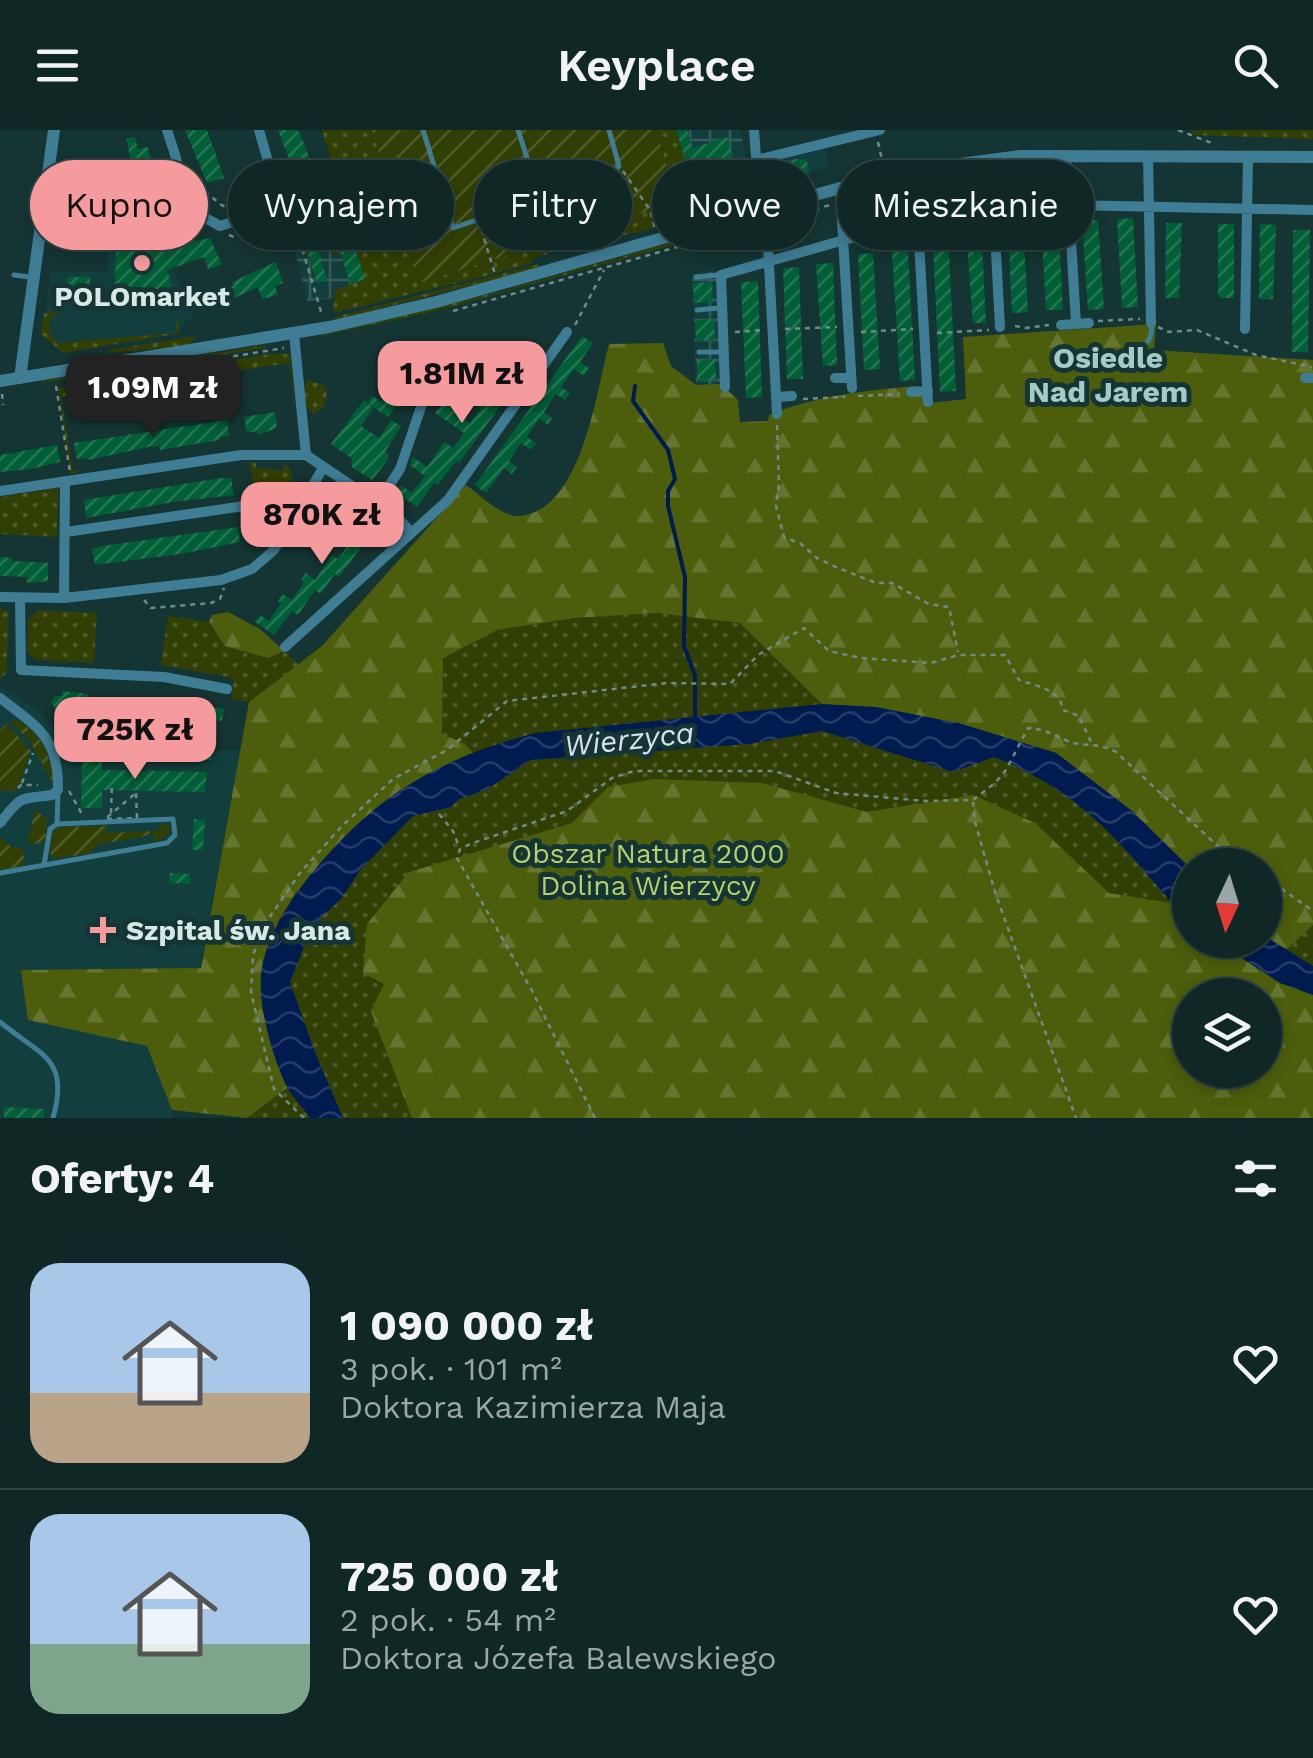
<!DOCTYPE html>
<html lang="pl">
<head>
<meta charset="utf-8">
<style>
	:root { --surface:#0f2826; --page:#1d3432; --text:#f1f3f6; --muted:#9ba6a7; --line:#2f4443; --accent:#f59b9d }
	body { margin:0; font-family:"Work Sans",sans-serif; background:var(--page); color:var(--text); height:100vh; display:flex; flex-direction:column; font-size:38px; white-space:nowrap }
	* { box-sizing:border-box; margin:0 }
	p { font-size:32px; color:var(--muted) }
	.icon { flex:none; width:55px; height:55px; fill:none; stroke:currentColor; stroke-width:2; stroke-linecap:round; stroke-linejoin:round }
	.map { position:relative; height:988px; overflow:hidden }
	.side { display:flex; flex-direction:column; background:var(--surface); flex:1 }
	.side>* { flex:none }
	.top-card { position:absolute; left:30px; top:30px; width:1255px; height:90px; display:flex; gap:20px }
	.needle { width:65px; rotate:184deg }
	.tools { position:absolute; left:1172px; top:718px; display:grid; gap:20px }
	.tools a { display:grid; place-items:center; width:110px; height:110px; border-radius:50%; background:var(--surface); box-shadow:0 5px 15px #0003,0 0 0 2px var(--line); font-size:50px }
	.price { position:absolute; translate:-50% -85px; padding:0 22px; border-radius:20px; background:var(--accent); color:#111; font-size:32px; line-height:65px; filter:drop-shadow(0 2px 5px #0008) }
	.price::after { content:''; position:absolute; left:50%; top:60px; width:30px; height:22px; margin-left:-15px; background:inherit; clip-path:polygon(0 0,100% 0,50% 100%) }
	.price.active { background:#222; color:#fff }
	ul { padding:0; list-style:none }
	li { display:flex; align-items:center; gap:30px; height:250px; padding:0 30px }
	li+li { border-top:2px solid var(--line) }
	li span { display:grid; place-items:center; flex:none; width:280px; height:200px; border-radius:30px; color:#555 }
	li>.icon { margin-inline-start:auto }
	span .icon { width:120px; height:120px; fill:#fffc; stroke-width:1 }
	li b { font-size:42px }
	h2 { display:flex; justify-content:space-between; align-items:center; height:120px; padding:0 30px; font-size:42px }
	.pill { padding:0 35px; border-radius:45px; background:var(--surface); box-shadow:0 5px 15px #0003,0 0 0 2px var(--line); font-size:35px; line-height:90px }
	.pill.active { background:var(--accent); color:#111 }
	header { display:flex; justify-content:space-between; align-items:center; height:130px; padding:0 30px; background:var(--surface); font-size:45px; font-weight:600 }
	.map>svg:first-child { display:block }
	.built { fill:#123f3d }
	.industrial { fill:url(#industrial-grid) }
	.grass { fill:url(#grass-dots); fill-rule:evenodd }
	.forest { fill:url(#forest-firs); fill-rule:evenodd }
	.garden { fill:url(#garden-furrows) }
	.water { fill:url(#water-waves) }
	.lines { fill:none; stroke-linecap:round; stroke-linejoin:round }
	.stream { stroke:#001b50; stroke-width:4 }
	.building { fill:url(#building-hatch); fill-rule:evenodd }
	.path { stroke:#718b89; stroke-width:2.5; stroke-dasharray:5 5; stroke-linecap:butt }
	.service { stroke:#3f7d94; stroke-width:5 }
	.minor { stroke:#3f7d94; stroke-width:10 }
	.tertiary { stroke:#3f7d94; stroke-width:12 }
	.poi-dot { fill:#f59b9d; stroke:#143533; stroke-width:4 }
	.labels { text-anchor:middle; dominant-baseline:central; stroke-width:10; stroke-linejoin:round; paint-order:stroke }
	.poi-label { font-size:28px; font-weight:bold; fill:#d7e9e7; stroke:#143533 }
	.park-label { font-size:28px; fill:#b5d16a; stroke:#143533 }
	.neighbourhood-label { font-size:30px; font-weight:bold; fill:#a6cac7; stroke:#143533 }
	.water-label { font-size:30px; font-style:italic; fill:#d6e1f2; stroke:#143533 }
</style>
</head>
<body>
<header><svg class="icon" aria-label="menu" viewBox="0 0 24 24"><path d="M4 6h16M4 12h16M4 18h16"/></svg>Keyplace<svg class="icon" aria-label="search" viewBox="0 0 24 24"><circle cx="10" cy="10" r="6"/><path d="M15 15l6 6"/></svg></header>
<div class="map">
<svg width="1313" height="988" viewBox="0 0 1313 988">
	<defs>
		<pattern id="industrial-grid" width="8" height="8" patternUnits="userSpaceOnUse" patternTransform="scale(2.5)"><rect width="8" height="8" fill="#123f3d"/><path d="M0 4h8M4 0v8" fill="none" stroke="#345b59"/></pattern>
		<pattern id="grass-dots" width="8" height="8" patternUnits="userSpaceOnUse" patternTransform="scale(2.5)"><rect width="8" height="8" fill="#323f04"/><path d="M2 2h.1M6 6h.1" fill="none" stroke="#4f5b29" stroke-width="1.8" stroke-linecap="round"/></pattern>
		<pattern id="forest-firs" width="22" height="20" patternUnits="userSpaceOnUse" patternTransform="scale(2.5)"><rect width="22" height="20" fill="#4c5e0c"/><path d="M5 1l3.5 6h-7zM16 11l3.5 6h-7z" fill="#65752f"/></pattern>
		<pattern id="garden-furrows" width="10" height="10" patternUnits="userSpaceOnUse" patternTransform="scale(2.5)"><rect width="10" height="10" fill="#323f04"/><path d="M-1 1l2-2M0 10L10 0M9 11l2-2" fill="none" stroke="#4f5b29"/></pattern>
		<pattern id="water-waves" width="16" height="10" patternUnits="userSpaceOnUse" patternTransform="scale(2.5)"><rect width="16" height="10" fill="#001b50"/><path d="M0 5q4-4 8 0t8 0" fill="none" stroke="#243c69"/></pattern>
		<pattern id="building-hatch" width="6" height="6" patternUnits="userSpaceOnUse" patternTransform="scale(2.5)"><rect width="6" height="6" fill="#005f36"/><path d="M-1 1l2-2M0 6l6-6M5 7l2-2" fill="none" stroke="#247653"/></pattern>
	</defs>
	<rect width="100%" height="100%" fill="#143533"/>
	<path class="built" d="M825,19L829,37L769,55L767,36L773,31Z
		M162,83L174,121L171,131L175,143L194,183L176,204L59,217L43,203L51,142H107L108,100Z
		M0,556L34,578L55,598L67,618L241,620L171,988H0Z"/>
	<path class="industrial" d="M656,0H740L753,58L677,72Z
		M155,39L136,67L82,83L61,77L63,58Z
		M344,71L371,164L307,171L292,109L283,99L295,87Z
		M717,141L721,254L696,256L692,143Z"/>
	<path class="grass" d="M322,0H372L419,153L490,131L494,144L333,183L335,160L365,149L354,113L339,116L341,123L331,126L341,101L339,92L332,87L325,103L305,111L317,153L292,81L334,66L340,59Z
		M656,0H676L694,54L742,39L749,41V72L728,77L748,56L724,79L691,88L686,80L680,81L682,90L656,98L651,80L677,71Z
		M1194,0H1313V9L1192,5Z
		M650,80L654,98L620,106L619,103L580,120L573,116L544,125L542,115Z
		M736,94L734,98L435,181L304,210L501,161Z
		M540,115L543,125L534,128L530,134L496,143L492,130Z
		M539,134L540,138L338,189L335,187Z
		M59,180L49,190L51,206L58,213L175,203L178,187L180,203L63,223L41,204L44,183Z
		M196,206L188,216L108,223L109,220Z
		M265,215V218L42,253V251Z
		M270,224H290L295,280L289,233L61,267L73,341L84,340L71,345L58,258Z
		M308,250L323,255L327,263L324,276L314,284L307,278L304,256Z
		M250,332L256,333V338L283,340L284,334C296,341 291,353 288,364L283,368L255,367Z
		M58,358L57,407L0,404V367Z
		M0,478L9,482L6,543L0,549Z
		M38,480L97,483L94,533L36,530L27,521L28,490Z
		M656,483L740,493L751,504L868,533L1190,735V810H1265V754L1313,787V988H245L278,627L436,526L497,500L574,488ZM1190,865H1265V940H1190Z
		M168,486L209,492L214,502L284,521L299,534L249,572L231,569L234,548L161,535Z"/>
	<path class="forest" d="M1156,194L1154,220L1313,230V795L1285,821L1265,806V735H1190V738L1132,681L1056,623L958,593L876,578L822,574L740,493L656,483L574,488L497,500L443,528L442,604L465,614L473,623L400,660L344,709L294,765L272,801L265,891L287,958L247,988L172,980L147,916L28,890L21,840L201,838L249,572L322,516L466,355C480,365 503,388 520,386C582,380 596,263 609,214L663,213L671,236L696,255L721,254L738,270L740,292L768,291L769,285C815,266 868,260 918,256L930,273L966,269L963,207Z
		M228,482L260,499L284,521L268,528L225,516L209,492L212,485Z
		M654,649L762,653L867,682L973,665L1035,693L1109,763L1171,773L1190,790V810H1214L1280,853L1313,865V988H412L371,881L384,854L363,843L367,794L409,742L572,693L608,657ZM1190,865H1265V940H1190Z"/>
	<path class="garden" d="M372,0H656L677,72L419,153Z
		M17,590C41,604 52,625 53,653L28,608L10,592Z
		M7,594L31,621L20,653L12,662L0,660V600Z
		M35,680L47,689L45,712L27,715Z
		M161,694L169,695L170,702L163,709L153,712L155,704L96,715L90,724L54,728L49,722L53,703L58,697L108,696L105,703L157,701Z
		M0,707L10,716L24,720L23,736L0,740Z"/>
	<path class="water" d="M822,574L876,577L958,593L1056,623L1132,681L1190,738V790C1164,767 1145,740 1121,715C1086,676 1043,646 994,627L953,642L822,601L749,614L530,630L488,659L459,669L451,677L413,686L361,739L341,769L312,796L290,852L314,920L343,988H310C303,977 293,968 287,957C273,930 258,876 261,846C266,782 349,693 401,660C441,633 489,615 535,603Z
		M1265,806L1313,836V865L1280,853L1214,810H1265Z"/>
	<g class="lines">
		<path class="stream" d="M635,256L633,271L668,320L675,349L668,361V376L685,447L684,516L695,545V589"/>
	</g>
	<path class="building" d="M185,0H207L224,48L207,53Z
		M278,0H296L300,3L325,70L307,75Z
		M676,0H687L693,18L727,7L733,26L689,40Z
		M135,7L138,19L148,17L151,30L132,35L126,9Z
		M796,29H806L810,42L778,51L774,35Z
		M130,51L132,61L78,75L76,65Z
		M158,87L163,103L187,94L196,111L210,108L222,135L208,139L204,127L167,140L172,156L160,160L161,166L114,171L117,100Z
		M1133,88L1138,177L1122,178L1117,89Z
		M1098,90L1104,179L1088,180L1082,91Z
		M1058,91L1063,180H1046L1041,92Z
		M981,93L986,193H973L966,100L967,94Z
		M1023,93L1028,182L1012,183L1008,94Z
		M1166,93H1182L1179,168H1165Z
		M1218,94H1234V168H1220L1218,163Z
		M1260,94L1276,95L1273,169H1259Z
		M932,96H942V104L948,103L956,261L940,262Z
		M1293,100H1310L1308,222H1292Z
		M907,105L915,250L900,251L891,106Z
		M315,108L327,150L317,153L304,111Z
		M353,112L365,149L350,154L339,117Z
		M873,123L880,239L864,240L858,124Z
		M276,132L283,153L275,156L278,165L262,169L258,157L232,169L207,172L206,159L234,156L232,152Z
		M833,133L837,235L823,236L816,134Z
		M799,137L803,249H787L783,138Z
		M67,147H90V161H67Z
		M758,151L762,267L746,268L741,152Z
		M712,152L713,172L694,173L693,153Z
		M714,189L715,210L696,211L695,190Z
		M582,206L593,213L580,232L589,238L584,246L574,239L561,257L570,263L565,270L556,264L544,282L552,288L548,295L539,289L527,307L536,313L531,320L521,313L509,331L517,337L512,344L504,338L486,363L475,355Z
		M511,229L522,237L507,257L509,264L459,333L456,331L438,355L434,352L417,377L396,362L400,355L412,363L425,346L410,335L413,327L427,337L444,312L453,318L464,303L435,283L467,238L478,246L470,256L489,269L501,252L488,243L493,236L502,242ZM464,266L481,279L470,293L453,281Z
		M715,229L716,250L697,251V230Z
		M391,259L402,266L388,287L367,273L372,266L381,272Z
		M364,270L374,277L361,296L379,308L391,290L401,296L385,322L389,325L387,331L372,350L352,337L351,328L331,314Z
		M275,282L277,298L258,305L257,301L247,303L244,287Z
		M227,290L229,306L220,307V310L160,320L159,316L149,317L88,330V328L77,329L74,313Z
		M57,315L60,332L31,339L0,342V325Z
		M221,348H231L234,365L173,372L86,388L84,370Z
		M340,366L350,373L337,391L355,404L368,386L378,393L375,398L339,447L335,444L320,464L315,460L298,485L292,481L274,505L255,492L260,485L269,491L281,473L278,471L283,464L292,470L304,452L301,450L306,443L315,450L332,425L338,429L351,411L321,390Z
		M238,397L240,412L181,424L95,435L92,419L102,416Z
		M0,427L12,428V431L48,433V451L32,453L26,452L27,447L0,446Z
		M62,561L88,564V567L96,568L99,575L95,587L74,584L73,600L60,599L62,585L54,584V576L51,573L55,566H62Z
		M121,570L142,571L141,578L148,584H136V590L113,589L114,572Z
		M164,572L188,574L201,584L202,577L224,579L222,591L216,590L211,630L204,629L206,589L183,585L182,591L168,589L169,582L162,581Z
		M94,595L116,596L115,612L92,613Z
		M82,632H102V640L207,642L205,662L102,660V678H81Z
		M194,689L205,690L203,720H192Z
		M170,743L190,744V754L169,753Z
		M4,977L44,979V988H4Z"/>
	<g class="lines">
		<path class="path" d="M1178,0L1214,14
			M878,12L883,34
			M1015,40L1037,39
			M623,41L650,80L655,99
			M189,49L223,76L266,65
			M530,79L544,127
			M776,90L830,75
			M481,99L495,144
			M229,105L234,107L293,88L322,185
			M453,181L705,109
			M1098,191L1140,189
			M575,195L604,140
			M1015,196L1026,198L1049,195
			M1158,197L1169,202L1197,200L1256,225L1312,237
			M785,199L837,197
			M735,202L762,200
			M861,202L913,199
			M937,203L989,200
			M95,249L284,218
			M56,256L70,342
			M2,264L3,275
			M858,266L900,264
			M803,269L845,267
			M777,295L779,354L776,376L784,407L801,414L817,428L836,437L876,453H892L929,474L949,477L958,522
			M144,470L151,478L211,473L220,469L224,458
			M22,653L33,623
			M18,658L21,655H38
			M69,661L82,684
			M136,663L137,688L105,689Z
			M973,672L975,692L995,762L1076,988
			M111,683L112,653
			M439,684L453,701L459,717
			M1265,747L1313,781
			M304,988L274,959L251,862L253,825L265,794L300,743L342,696L393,649L447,620L507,571L667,553L730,554L758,525L804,498L829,521L861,528L931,533L958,525H1005L1019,550C1036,556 1060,559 1063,580L1079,586L1092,614
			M595,988L532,861L457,728L460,719L470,714L567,681L612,648L634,641H775L836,663L925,671L973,670L995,653L1006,640L1028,598C1045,599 1053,605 1068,611C1085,618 1095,611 1116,622L1221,719L1247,735"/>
		<path class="service" d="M423,0L453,98L613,44L619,36L609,0
			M518,0L540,68
			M14,145L30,147
			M696,147L718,145
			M697,180L719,178
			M699,222H721
			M1121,228C1138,219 1155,215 1151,193
			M44,735L50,699L57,694L58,663
			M0,743L167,713L175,705L173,689L57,694
			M0,892C41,926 70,928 53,988"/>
		<path class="minor" d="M167,0C174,23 187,47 171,69
			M754,0L760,81
			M1066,25L1076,194
			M1148,26L1151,193
			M991,29L1000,197
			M756,30L880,0
			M915,40L928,272
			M840,58L852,258
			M766,79L777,284
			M43,81C93,97 123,84 171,69L220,96L281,77L259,0
			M1061,195L1089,193
			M1245,199L1248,27
			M294,204L306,325
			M835,248H851
			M1305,248H1313
			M725,257L721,145L918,89L994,79L1069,75L1313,80
			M911,262L928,261
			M776,267L792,266
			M0,361L241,325H306L395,385L410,401
			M377,374L400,339L422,274L450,231
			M66,402L306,367
			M0,467L64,468L221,450L252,439L274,420L323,338
			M20,468L21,540L164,547L227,559
			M64,468L65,351
			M285,517L448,370L567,202
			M0,568C38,597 59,608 58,660L52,665C18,670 23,664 0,693"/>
		<path class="tertiary" d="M20,248L54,0
			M0,251L329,197L436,172L840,58L915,40L1020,26L1313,27"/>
	</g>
	<g class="poi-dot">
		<circle cx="142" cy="133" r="10"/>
		<path d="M98 785h10v10h10v10h-10v10h-10v-10h-10v-10h10z"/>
	</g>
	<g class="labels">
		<g class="poi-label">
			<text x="142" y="166">POLOmarket</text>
			<text x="126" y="800" text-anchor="start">Szpital św. Jana</text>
		</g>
		<g class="park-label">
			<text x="648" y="723">Obszar Natura 2000<tspan x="648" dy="32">Dolina Wierzycy</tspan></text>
		</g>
		<g class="neighbourhood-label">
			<text x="1108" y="227">Osiedle<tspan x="1108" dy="34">Nad Jarem</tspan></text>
		</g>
		<g class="water-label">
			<text transform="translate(629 609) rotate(-6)">Wierzyca</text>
		</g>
	</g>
</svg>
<div class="tools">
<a><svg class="needle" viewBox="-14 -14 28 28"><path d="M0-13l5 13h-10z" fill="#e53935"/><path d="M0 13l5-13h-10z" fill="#9ba6a7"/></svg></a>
<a><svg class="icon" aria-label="layers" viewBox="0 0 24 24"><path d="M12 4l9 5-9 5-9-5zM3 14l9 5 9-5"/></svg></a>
</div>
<b class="price" style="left:462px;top:296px">1.81M zł</b>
<b class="price active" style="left:153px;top:310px">1.09M zł</b>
<b class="price" style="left:322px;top:437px">870K zł</b>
<b class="price" style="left:135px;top:652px">725K zł</b>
<div class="top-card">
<a class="pill active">Kupno</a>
<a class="pill">Wynajem</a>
<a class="pill">Filtry</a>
<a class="pill">Nowe</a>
<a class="pill">Mieszkanie</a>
</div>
</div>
<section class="side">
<h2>Oferty: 4<svg class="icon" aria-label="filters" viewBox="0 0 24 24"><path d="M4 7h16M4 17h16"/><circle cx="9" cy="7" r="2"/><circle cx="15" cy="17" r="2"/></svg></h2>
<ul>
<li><span style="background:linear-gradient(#a9c7e8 65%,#b9a48a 0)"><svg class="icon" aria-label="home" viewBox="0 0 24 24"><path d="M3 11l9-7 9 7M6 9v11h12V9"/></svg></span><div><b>1 090 000 zł</b><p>3 pok. · 101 m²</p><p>Doktora Kazimierza Maja</p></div><svg class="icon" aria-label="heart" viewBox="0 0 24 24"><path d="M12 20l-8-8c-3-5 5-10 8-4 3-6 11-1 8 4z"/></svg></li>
<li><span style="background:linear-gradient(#a9c7e8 65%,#7fa58c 0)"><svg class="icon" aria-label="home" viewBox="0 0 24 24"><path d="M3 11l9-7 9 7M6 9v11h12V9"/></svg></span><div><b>725 000 zł</b><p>2 pok. · 54 m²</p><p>Doktora Józefa Balewskiego</p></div><svg class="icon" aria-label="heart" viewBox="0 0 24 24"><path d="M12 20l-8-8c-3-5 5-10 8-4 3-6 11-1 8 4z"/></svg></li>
</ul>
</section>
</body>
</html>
